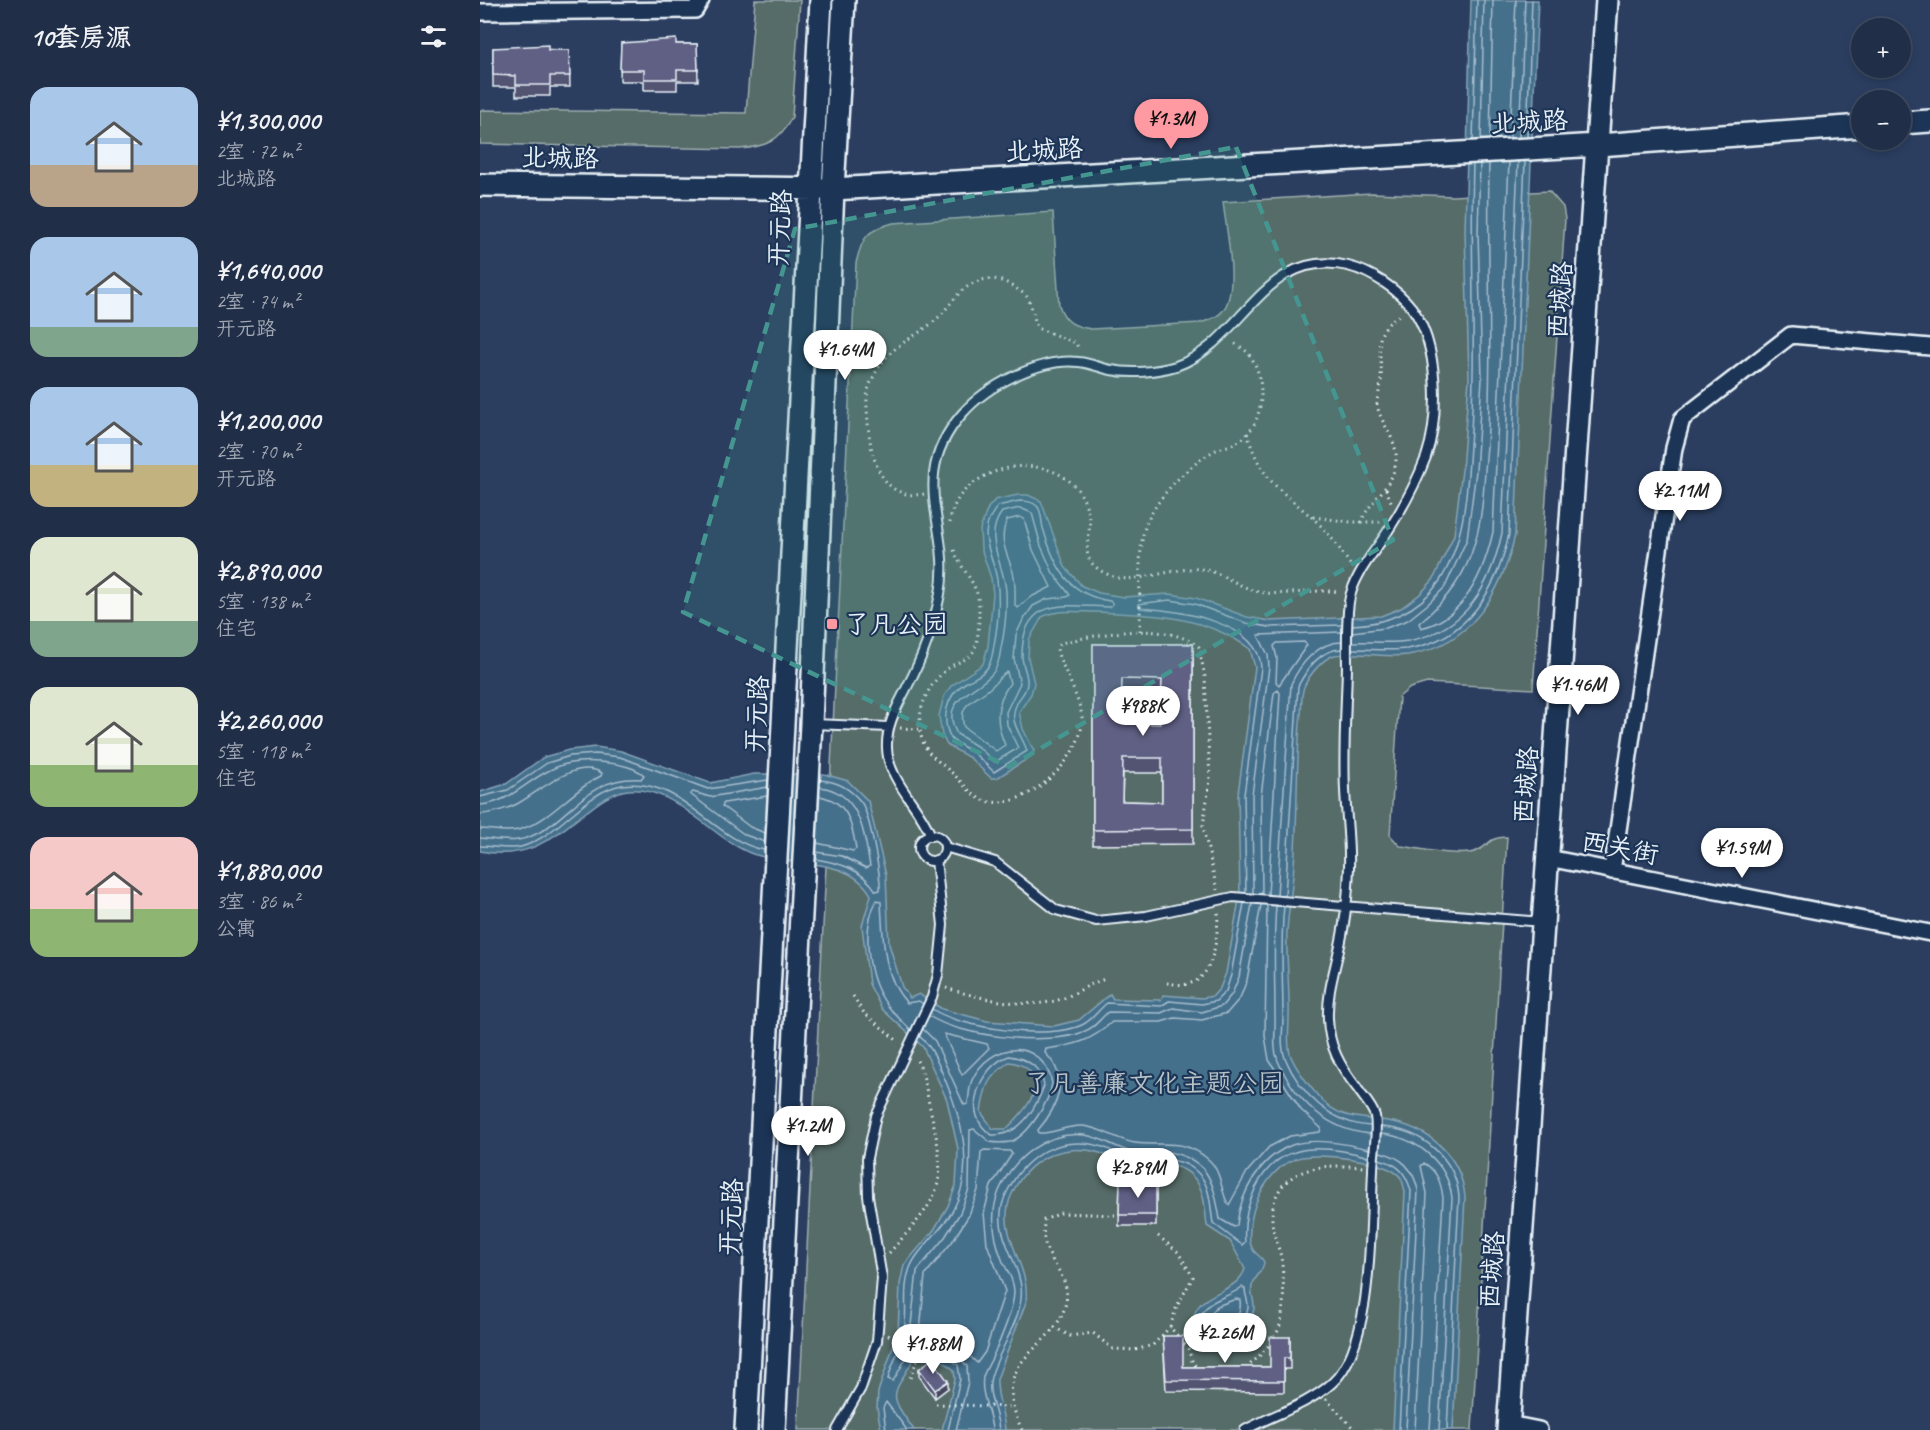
<!DOCTYPE html>
<html lang="zh">
<head>
<meta charset="utf-8">
<style>
	:root { --surface:#202e48; --page:#28364f; --text:#f1f3f6; --muted:#a2a8b4; --line:#3d4a60; --accent:#ff9aa2 }
	body { margin:0; font-family:Caveat,"LXGW WenKai TC",sans-serif; background:var(--page); color:var(--text); height:100vh; display:flex; flex-direction:column; font-size:22px; white-space:nowrap }
	* { box-sizing:border-box; margin:0 }
	p { font-size:20px; color:var(--muted) }
	.icon { flex:none; width:33px; height:33px; fill:none; stroke:currentColor; stroke-width:2; stroke-linecap:round; stroke-linejoin:round }
	.map { position:relative; flex:1; overflow:hidden }
	.drawer { display:flex; flex-direction:column; background:var(--surface); width:480px }
	.drawer>* { flex:none }
	.tools { position:absolute; left:1371px; top:18px; display:grid; gap:12px }
	.tools a { display:grid; place-items:center; width:60px; height:60px; border-radius:50%; background:var(--surface); box-shadow:0 3px 9px #0003,0 0 0 2px var(--line); font-size:30px }
	.price { position:absolute; translate:-50% -51px; padding:0 14px; border-radius:21px; background:#fff; color:#222; font-size:20px; line-height:39px; filter:drop-shadow(0 2px 3px #0008) }
	.price::after { content:''; position:absolute; left:50%; top:36px; width:18px; height:14px; margin-left:-9px; background:inherit; clip-path:polygon(0 0,100% 0,50% 100%) }
	.price.selected { background:var(--accent); color:#111 }
	ul { padding:0; list-style:none }
	li { display:flex; align-items:center; gap:18px; height:150px; padding:0 30px }
	li span { display:grid; place-items:center; flex:none; width:168px; height:120px; border-radius:18px; color:#555 }
	li>.icon { margin-inline-start:auto }
	span .icon { width:72px; height:72px; fill:#fffc; stroke-width:1 }
	li b { font-size:26px }
	h2 { display:flex; justify-content:space-between; align-items:center; height:72px; padding:0 30px; font-size:26px }
	main { display:flex; flex:1; min-height:0 }
	.map>svg:first-child { display:block }
	.green { fill:#566c68; stroke:#9faeb0; stroke-width:1.5 }
	.water { fill:#45708c; stroke:#86a4b7; stroke-width:1.5; fill-rule:evenodd }
	.lines { fill:none; stroke-linecap:round; stroke-linejoin:round }
	.shore { stroke:#a7bdcd; stroke-width:1.5 }
	.lane-casing { stroke:#e8f1f8; stroke-width:12 }
	.street-casing { stroke:#e8f1f8; stroke-width:20 }
	.secondary-casing { stroke:#e8f1f8; stroke-width:26 }
	.path { stroke:#e8f1f8; stroke-width:3; stroke-dasharray:1.5 4.5; stroke-linecap:butt }
	.lane { stroke:#1d3557; stroke-width:8 }
	.street { stroke:#1d3557; stroke-width:15 }
	.secondary { stroke:#1d3557; stroke-width:21 }
	.wall { fill:#535372; stroke:#e8f1f8; stroke-width:1.5; fill-rule:evenodd }
	.shaded-wall { fill:#44445d; stroke:#e8f1f8; stroke-width:1.5 }
	.building { fill:#616185; stroke:#e8f1f8; stroke-width:1.5; fill-rule:evenodd }
	.marked { fill:#459590; fill-opacity:0.2; stroke:#459590; stroke-width:4.5; stroke-dasharray:12 8; stroke-linejoin:round }
	.poi-dot { fill:#ff9aa2; stroke:#1d3557; stroke-width:2 }
	.labels { text-anchor:middle; dominant-baseline:central; stroke-width:4.5; stroke-linejoin:round; paint-order:stroke }
	.street-label { font-size:26px; fill:#e8f1f8; stroke:#1d3557 }
	.poi-label { font-size:26px; fill:#e8f1f8; stroke:#1d3557; text-anchor:start }
	.park-label { font-size:26px; fill:#b5c2c6; stroke:#1d3557 }
</style>
</head>
<body>
<main>
<section class="drawer">
<h2>10套房源<svg class="icon" aria-label="filters" viewBox="0 0 24 24"><path d="M4 7h16M4 17h16"/><circle cx="9" cy="7" r="2"/><circle cx="15" cy="17" r="2"/></svg></h2>
<ul>
<li><span style="background:linear-gradient(#a9c7e8 65%,#b9a48a 0)"><svg class="icon" aria-label="home" viewBox="0 0 24 24"><path d="M3 11l9-7 9 7M6 9v11h12V9"/></svg></span><div><b>¥1,300,000</b><p>2室 · 72 m²</p><p>北城路</p></div></li>
<li><span style="background:linear-gradient(#a9c7e8 75%,#7fa58c 0)"><svg class="icon" aria-label="home" viewBox="0 0 24 24"><path d="M3 11l9-7 9 7M6 9v11h12V9"/></svg></span><div><b>¥1,640,000</b><p>2室 · 74 m²</p><p>开元路</p></div></li>
<li><span style="background:linear-gradient(#a9c7e8 65%,#c2b280 0)"><svg class="icon" aria-label="home" viewBox="0 0 24 24"><path d="M3 11l9-7 9 7M6 9v11h12V9"/></svg></span><div><b>¥1,200,000</b><p>2室 · 70 m²</p><p>开元路</p></div></li>
<li><span style="background:linear-gradient(#dfe7d0 70%,#7fa58c 0)"><svg class="icon" aria-label="home" viewBox="0 0 24 24"><path d="M3 11l9-7 9 7M6 9v11h12V9"/></svg></span><div><b>¥2,890,000</b><p>5室 · 138 m²</p><p>住宅</p></div></li>
<li><span style="background:linear-gradient(#dfe7d0 65%,#8fb573 0)"><svg class="icon" aria-label="home" viewBox="0 0 24 24"><path d="M3 11l9-7 9 7M6 9v11h12V9"/></svg></span><div><b>¥2,260,000</b><p>5室 · 118 m²</p><p>住宅</p></div></li>
<li><span style="background:linear-gradient(#f6c9c9 60%,#8fb573 0)"><svg class="icon" aria-label="home" viewBox="0 0 24 24"><path d="M3 11l9-7 9 7M6 9v11h12V9"/></svg></span><div><b>¥1,880,000</b><p>3室 · 86 m²</p><p>公寓</p></div></li>
</ul>
</section>
<div class="map">
<svg width="1450" height="1430" viewBox="0 0 1450 1430">
	<rect width="100%" height="100%" fill="#2b3e60"/>
	<filter id="ink" filterUnits="userSpaceOnUse"><feTurbulence type="fractalNoise" baseFrequency=".0167" numOctaves="2"/><feDisplacementMap in="SourceGraphic" scale="12" xChannelSelector="R" yChannelSelector="G"/><feConvolveMatrix kernelMatrix="1 2 1 2 8 2 1 2 1" color-interpolation-filters="sRGB"/></filter>
	<g filter="url(#ink)">
		<path class="green" d="M275,0H320L312,117C300,141 285,147 260,149L0,144V110L266,113Z
			M1069,191L1083,207L1085,219L1053,689L947,683L930,688L919,697L910,835L920,846C938,848 982,858 997,851C1012,844 1006,838 1027,837L992,1430H318L376,263C382,237 387,230 413,223L573,212L579,305C585,323 594,326 611,329L720,323C729,320 739,317 744,309C759,287 746,229 743,202L892,193L973,196Z"/>
		<path class="water" d="M991,0H1058L1035,535C1022,592 992,645 928,655C905,658 879,651 855,655C843,658 829,675 824,687C821,694 822,705 821,714C816,759 818,805 815,850C814,877 809,904 807,931C806,960 810,989 809,1018C809,1030 807,1041 810,1054C815,1068 828,1084 838,1096C859,1120 879,1117 908,1121C949,1128 981,1155 985,1197L973,1430H913L925,1192C924,1188 923,1182 921,1178C910,1160 834,1151 815,1159C794,1167 779,1190 773,1212C771,1222 767,1238 772,1248C775,1255 781,1255 784,1262C783,1272 775,1276 772,1286C770,1294 775,1301 774,1309C768,1337 734,1362 713,1334C707,1287 755,1299 765,1269L750,1241L727,1226C725,1210 725,1190 714,1178C697,1157 671,1170 649,1166C639,1164 630,1156 620,1153C582,1142 547,1159 531,1196C515,1235 551,1264 546,1302L517,1379C516,1397 524,1412 525,1430H462L475,1379L474,1370L463,1361L434,1358C413,1397 406,1391 434,1430H401L397,1408L398,1392L418,1332L420,1284L424,1265L454,1230L468,1206L476,1185L478,1149L467,1100L443,1047L402,1009L389,984L382,926L391,895C368,854 308,868 270,853C230,837 190,780 142,791C128,795 117,804 106,812C71,839 47,861 0,851V792L26,784L64,757L89,750L116,747L141,751L230,783L274,774H344L368,781L388,801L406,875L409,944L422,987L430,998L439,994L462,1009L507,1021L574,1026L599,1020L630,994L633,999L681,1000L683,995L722,998L733,996L740,988L746,973L760,894L758,794L775,667L770,649C725,615 670,614 616,612C597,612 579,609 562,617L549,640L548,658L554,683L551,694L539,712L543,729L554,751L550,757L517,778H511L490,758L467,745L462,735L459,716L464,696L471,686L503,664L508,646L513,594L511,578L501,548L500,529L508,508L515,500L538,495H548L561,501L585,567L602,586L619,593L644,597L690,594L716,598L767,617L790,621L901,616L921,608L940,594L953,580L974,535L982,470L989,379L985,232ZM529,1062C545,1064 551,1070 558,1084C551,1103 541,1115 526,1129H513L501,1112C505,1086 507,1078 529,1062Z"/>
		<g class="lines">
			<path class="shore" d="M1047,137L1052,0
				M1030,138L1036,0
				M1039,138L1045,0
				M1010,139L1013,0
				M993,140L997,0
				M1001,140L1004,0
				M1009,163C1007,258 1013,352 1007,446C1004,477 1004,512 995,542C986,576 966,601 939,623L941,628C985,618 1004,571 1013,532L1029,162
				M539,501C545,501 552,501 557,506C562,511 561,521 563,528C574,566 588,595 630,601L633,604L630,607C586,606 542,595 542,656C542,665 548,674 547,683C547,692 540,696 537,703C527,722 542,734 547,751L514,772L494,753L472,740C460,720 466,695 485,683C493,678 502,676 508,667C511,662 513,652 514,645C518,624 520,602 517,580C513,552 494,534 518,506Z
				M540,508L552,513L561,546L573,573L590,595L587,597L567,599L553,606L542,622L536,635L534,659L540,683L526,712L527,725L538,748L515,762L498,747L477,734C458,699 496,692 512,674C518,668 520,656 521,648C525,630 527,610 526,592C525,565 502,538 522,512Z
				M540,517L544,519L553,550L571,587L549,598L538,608L535,606C535,595 536,582 533,572C527,553 518,540 527,520Z
				M872,625C906,624 939,611 959,582C985,543 987,492 990,446C997,352 990,258 993,164
				M872,632L906,628L928,620L948,604L965,587L987,539L996,471L1002,379L998,232L1000,164
				M872,642C890,641 910,644 928,641C986,630 1010,587 1022,533L1038,162
				M797,643L824,642L827,645L799,685L796,682L797,658L794,646Z
				M872,649C890,649 910,651 927,649C988,640 1017,589 1029,534L1045,161
				M527,672L530,683C515,704 515,722 525,745L516,751L484,727C477,703 495,701 510,688C516,683 521,675 527,672Z
				M0,797L28,790L67,763L90,756L116,754L140,757L228,789L288,780
				M0,805C29,803 45,782 70,770C87,761 110,760 129,763C140,764 156,768 164,775L161,779C100,775 85,832 38,840C26,842 12,839 0,838
				M0,814C11,814 27,809 37,804C58,793 95,757 122,773L121,776C91,790 70,822 38,830C26,833 12,829 0,829
				M285,833L270,827L242,806L244,803L287,796
				M285,842L265,835L210,794L213,792L230,797L288,787
				M337,843L373,851L376,849C372,823 368,801 339,796
				M0,846C12,846 29,850 41,847C78,837 105,791 142,785C202,776 231,840 284,850
				M336,852L362,856L386,868L390,866C384,833 380,792 340,787
				M336,859C360,863 382,869 396,891L400,890C401,875 389,812 381,802C370,788 357,781 340,780
				M766,893L764,795L781,668C780,621 696,610 660,608L658,604L690,600L715,604L766,623L789,627L862,625
				M773,893L772,795L789,667L788,655L778,635L862,632
				M782,894L781,796L794,693L798,690L800,693L788,895
				M797,895L811,684C820,664 838,642 862,642
				M805,896L818,686C827,669 840,649 862,649
				M781,905L767,980L760,998L747,1013L722,1020L695,1018L681,1022H632C610,1042 595,1045 566,1049L565,1053C590,1077 579,1106 558,1130L559,1133C573,1134 587,1125 603,1126C622,1128 639,1141 655,1143C684,1147 704,1137 729,1160C743,1173 741,1196 749,1205L767,1172L789,1147L810,1136L840,1132L841,1128L821,1110L789,1060L785,1036L787,905
				M796,906C793,943 795,979 795,1016C796,1031 792,1046 798,1061C815,1100 848,1131 891,1134
				M804,906C800,943 803,980 803,1017C803,1031 800,1045 805,1058C820,1094 852,1124 891,1126
				M452,1009C482,1029 569,1040 602,1025C613,1020 618,1010 627,1003L681,1006L689,1001L722,1004L736,1001L746,991L751,975L764,903
				M449,1016C480,1037 569,1046 603,1032C615,1028 620,1019 628,1012L681,1013L693,1008L722,1012L742,1006L752,994L759,977L772,904
				M443,1029L455,1041L484,1105L488,1104C489,1096 489,1087 492,1080C510,1041 562,1037 572,1083C570,1101 548,1136 530,1142C524,1143 516,1143 510,1142L494,1129L490,1130L489,1189L480,1213L465,1237L437,1271L429,1343L469,1349L487,1366L488,1382L476,1430
				M431,1030C423,1022 415,1015 408,1006C387,980 381,928 397,900L401,902C403,935 402,977 427,1003L439,1001L443,1004
				M464,1034L507,1044L509,1048L482,1075Z
				M439,1036C451,1045 455,1057 461,1070C480,1113 497,1166 473,1210C462,1231 437,1249 430,1268C422,1288 428,1311 424,1332C421,1348 412,1363 408,1379L413,1381L428,1355L433,1352L465,1356L478,1365L480,1379L468,1430
				M529,1056C546,1058 562,1067 564,1086C555,1110 540,1136 512,1135C480,1116 499,1066 529,1056Z
				M901,1127C941,1129 976,1158 979,1197L967,1430
				M901,1134C936,1137 968,1162 972,1198L959,1430
				M504,1150L530,1151L532,1154L511,1186L504,1213L507,1244L525,1291L505,1352L497,1363L475,1342L443,1336L440,1333L445,1275L472,1242L489,1215L498,1190L501,1152Z
				M900,1152C922,1157 933,1168 938,1190L926,1430
				M899,1159C918,1164 926,1172 931,1191L919,1430
				M762,1287L765,1289C765,1296 769,1302 768,1308C765,1329 743,1347 722,1337L717,1324C726,1296 744,1301 762,1287Z
				M756,1299L760,1300C762,1314 753,1325 742,1332L727,1331V1320L737,1306Z
				M406,1430L403,1408L406,1402L427,1430
				M512,1430C511,1412 500,1395 503,1377C505,1370 510,1363 513,1356C520,1341 534,1308 534,1292C534,1281 528,1272 523,1262C514,1240 509,1215 519,1191C532,1159 567,1130 604,1135C621,1137 634,1147 651,1152C660,1154 672,1150 682,1151C728,1157 733,1179 740,1219L754,1227L757,1225C760,1193 780,1157 812,1145C834,1137 867,1144 889,1149
				M519,1430C518,1413 506,1394 511,1377C518,1351 545,1315 541,1287C537,1253 508,1230 527,1192C546,1154 581,1134 623,1147C633,1150 642,1159 652,1160C675,1162 699,1154 717,1172C731,1185 730,1206 733,1223L762,1245L765,1242C762,1209 779,1162 815,1152C837,1145 867,1151 889,1157
				M935,1430L947,1193L941,1166L944,1163C957,1171 961,1182 963,1198L950,1430"/>
			<g class="lane-casing">
				<path id="lane" d="M333,724L409,727
					M439 848a13 13 0 1 1 26 0a13 13 0 1 1-26 0Z
					M451,836C440,806 408,781 407,748C406,725 417,707 427,687C442,659 454,625 460,594C473,527 425,480 482,414C506,386 561,357 599,362C610,363 620,368 631,370C651,374 676,372 696,366C763,343 784,246 868,266C892,272 917,289 932,308C959,345 960,415 946,457C937,481 925,504 911,526C897,550 873,574 869,602C866,624 867,647 867,668C866,709 863,749 865,790C866,815 870,841 869,867C868,895 865,926 858,954C853,976 847,996 848,1019C849,1047 860,1066 877,1088C882,1096 892,1106 895,1116C898,1132 893,1155 893,1171C890,1225 894,1346 852,1383C829,1404 793,1415 765,1430
					M465,847L515,862L576,910L616,921L666,916L753,897L1063,922
					M357,1430L381,1388L397,1341L402,1278L388,1196L387,1158L396,1116L452,997L458,975L463,925L456,860"/>
			</g>
			<g class="street-casing">
				<path id="street" d="M0,12L215,10L221,0
					M1068,858L1450,933
					M1132,871L1194,448L1202,419L1311,335L1450,347
					M1028,1424L1059,1430"/>
			</g>
			<g class="secondary-casing">
				<path id="secondary" d="M1420,123L1450,121
					M0,185L353,189L1118,145L1382,126
					M266,1430L341,0
					M294,1430L331,724L353,189L364,0
					M1028,1430L1127,0"/>
			</g>
			<path class="path" d="M767,433C783,487 804,490 840,525C852,537 862,552 871,566
				M906,489L912,504
				M444,494C400,502 390,454 388,422C387,409 385,394 391,382C407,346 424,345 452,323C464,314 472,299 483,290C501,275 519,276 537,289C540,291 545,294 547,297C552,305 554,319 557,328L596,343L599,350
				M833,517L871,522H901
				M470,523C472,505 480,492 495,482C535,454 601,462 609,518C612,532 602,550 611,562C616,569 626,574 634,577C658,584 693,567 720,569C741,571 758,587 779,592C806,597 833,588 860,592
				M881,523C889,499 914,488 916,460C918,442 903,426 898,409C895,401 900,391 901,382C903,350 888,334 922,313
				M474,550C481,571 499,583 499,607C499,619 499,642 493,652C487,661 479,661 470,667C447,683 433,715 443,742C448,755 461,763 471,772C482,781 491,797 506,801C546,812 605,757 602,717C601,704 585,670 579,657L577,649L581,643C620,634 685,620 719,647L725,677L730,780L723,826L737,890
				M660,631C661,603 656,546 667,522C680,494 706,468 732,452C741,447 753,446 762,439C786,421 787,374 767,352C763,348 757,345 752,342
				M420,728L439,729
				M687,983C694,984 703,986 711,983C735,976 738,932 738,911
				M466,988C495,997 544,1009 574,1001C593,997 608,983 626,979
				M373,996L384,1013L419,1042
				M678,1236L698,1252L713,1277L697,1306L690,1327L708,1348L713,1364L720,1368
				M409,1253C462,1194 469,1188 450,1108C446,1092 445,1073 436,1059
				M574,1327L590,1336L613,1333L633,1349L655,1350L673,1345L690,1327
				M408,1335L439,1355L430,1378
				M766,1368C779,1357 795,1342 800,1325C805,1306 804,1277 801,1257C798,1245 793,1234 792,1221C791,1167 842,1163 883,1167
				M846,1399L875,1430
				M456,1404L531,1407
				M542,1430C505,1353 576,1354 586,1302C591,1276 567,1262 564,1238C563,1232 564,1226 564,1220L581,1213L635,1215"/>
			<use href="#lane" class="lane"/>
			<use href="#street" class="street"/>
			<use href="#secondary" class="secondary"/>
		</g>
		<path class="wall" d="M141,43L217,44L218,81H197V90H164V81H140Z
			M13,48L89,50L90,87H70V96H36V87H13Z
			M613,644H713V844L613,845ZM642,694L681,695L680,724L641,723ZM643,773H682V802L642,801Z
			M640,1181L676,1183V1226H639Z
			M683,1336L703,1367H790L810,1337V1369H804V1392L686,1391Z
			M439,1369L468,1388L455,1398L439,1376Z"/>
		<path class="shaded-wall" d="M468,1381V1388L455,1398V1390Z"/>
		<path class="building" d="M196,39V44H217L218,70H197V79H164V70H140L141,43Z
			M68,45V50H89L90,76H70V85H36V76L13,75V48Z
			M613,644H713V829L613,830ZM642,679L682,680L680,724L641,723ZM643,758H682V802L642,801Z
			M640,1181L676,1183V1215H639Z
			M683,1336H703V1367H790V1337H810V1358H804V1381L686,1380Z
			M452,1359L468,1381L455,1390L439,1369Z"/>
	</g>
	<path class="marked" d="M756,147L913,540L529,767L203,612L315,229Z"/>
	<rect class="poi-dot" x="346" y="618" width="12" height="12" rx="3"/>
	<g class="labels">
		<g class="street-label">
			<text transform="translate(1049 122) rotate(-3)">北城路</text>
			<text transform="translate(564 150) rotate(-3)">北城路</text>
			<text transform="translate(80 158) rotate(1)">北城路</text>
			<text transform="translate(300 228) rotate(-87)">开元路</text>
			<text transform="translate(1080 300) rotate(-86)">西城路</text>
			<text transform="translate(277 714) rotate(-87)">开元路</text>
			<text transform="translate(1046 785) rotate(-86)">西城路</text>
			<text transform="translate(1140 848) rotate(11)">西关街</text>
			<text transform="translate(251 1217) rotate(-87)">开元路</text>
			<text transform="translate(1012 1270) rotate(-86)">西城路</text>
		</g>
		<g class="poi-label">
			<text x="364" y="624">了凡公园</text>
		</g>
		<g class="park-label">
			<text x="674" y="1083">了凡善廉文化主题公园</text>
		</g>
	</g>
</svg>
<div class="tools">
<a>+</a>
<a>−</a>
</div>
<b class="price selected" style="left:691px;top:150px">¥1.3M</b>
<b class="price" style="left:365px;top:381px">¥1.64M</b>
<b class="price" style="left:1200px;top:522px">¥2.11M</b>
<b class="price" style="left:1098px;top:716px">¥1.46M</b>
<b class="price" style="left:663px;top:737px">¥988K</b>
<b class="price" style="left:1262px;top:879px">¥1.59M</b>
<b class="price" style="left:328px;top:1157px">¥1.2M</b>
<b class="price" style="left:658px;top:1199px">¥2.89M</b>
<b class="price" style="left:745px;top:1364px">¥2.26M</b>
<b class="price" style="left:453px;top:1375px">¥1.88M</b>
</div>
</main>
</body>
</html>
